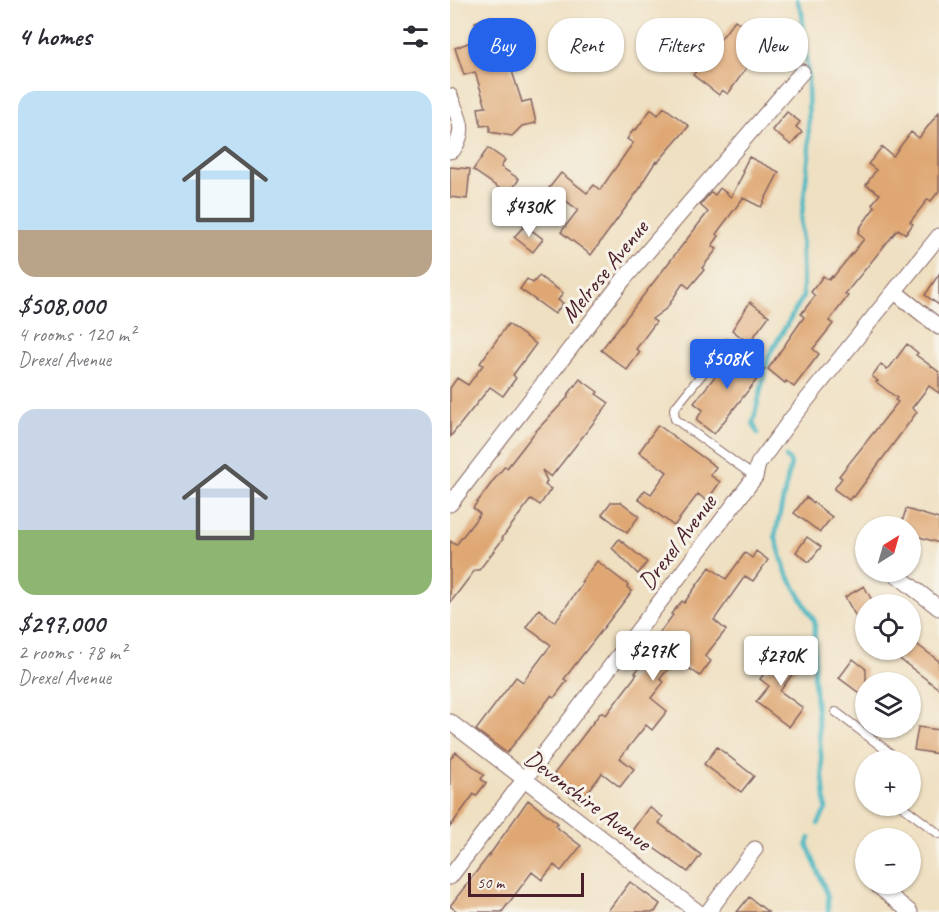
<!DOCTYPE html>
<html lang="en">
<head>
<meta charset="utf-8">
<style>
	:root { --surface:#fff; --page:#f2f2f3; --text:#2b2b33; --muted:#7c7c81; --accent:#2563eb }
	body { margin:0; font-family:Caveat,sans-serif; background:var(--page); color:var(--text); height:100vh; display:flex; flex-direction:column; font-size:22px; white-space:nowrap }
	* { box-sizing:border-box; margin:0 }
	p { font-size:20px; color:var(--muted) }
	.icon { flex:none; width:33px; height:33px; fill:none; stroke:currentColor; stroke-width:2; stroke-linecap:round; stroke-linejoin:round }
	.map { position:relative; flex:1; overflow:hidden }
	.sheet { display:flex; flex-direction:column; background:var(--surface); width:450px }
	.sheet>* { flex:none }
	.hud { position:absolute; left:18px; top:18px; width:381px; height:54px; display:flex; gap:12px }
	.needle { width:39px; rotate:37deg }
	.fabs { position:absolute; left:405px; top:516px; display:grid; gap:12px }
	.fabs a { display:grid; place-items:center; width:66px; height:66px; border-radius:50%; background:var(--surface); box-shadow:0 2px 4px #0004; font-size:30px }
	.scale { position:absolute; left:18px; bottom:15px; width:116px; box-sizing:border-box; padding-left:6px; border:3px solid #4a1f2b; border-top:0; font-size:16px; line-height:21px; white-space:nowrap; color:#4a1f2b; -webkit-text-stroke:4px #f7f3e8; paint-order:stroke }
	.price { position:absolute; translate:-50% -51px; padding:0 14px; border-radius:6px; background:#fff; color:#222; font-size:20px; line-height:39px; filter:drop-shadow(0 2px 3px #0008) }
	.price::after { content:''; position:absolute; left:50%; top:36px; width:18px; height:14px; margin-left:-9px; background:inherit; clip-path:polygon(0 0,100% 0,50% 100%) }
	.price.current { background:var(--accent); color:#fff }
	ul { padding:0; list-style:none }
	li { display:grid; align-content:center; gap:12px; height:318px; padding:0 18px }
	li span { display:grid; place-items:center; height:186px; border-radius:18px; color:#555 }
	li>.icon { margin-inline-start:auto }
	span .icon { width:108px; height:108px; fill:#fffc; stroke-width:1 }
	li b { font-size:26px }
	h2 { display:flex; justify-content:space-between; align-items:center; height:72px; padding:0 18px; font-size:26px }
	.pill { padding:0 21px; border-radius:24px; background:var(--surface); box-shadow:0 2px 4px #0004; font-size:21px; line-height:54px }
	.pill.current { background:var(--accent); color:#fff }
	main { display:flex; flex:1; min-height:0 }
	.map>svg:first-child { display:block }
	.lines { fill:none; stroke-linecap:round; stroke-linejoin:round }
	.stream { stroke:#48b7c2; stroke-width:4.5 }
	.building { fill:#dfa773 }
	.service-casing { stroke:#846360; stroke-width:10 }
	.minor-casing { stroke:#846360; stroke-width:17 }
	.service { stroke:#fff; stroke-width:8 }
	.minor { stroke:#fff; stroke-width:15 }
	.labels { text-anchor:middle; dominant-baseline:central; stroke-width:6; stroke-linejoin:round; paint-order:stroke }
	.street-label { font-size:24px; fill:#4a1f2b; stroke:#f7f3e8 }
</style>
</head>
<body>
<main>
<section class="sheet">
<h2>4 homes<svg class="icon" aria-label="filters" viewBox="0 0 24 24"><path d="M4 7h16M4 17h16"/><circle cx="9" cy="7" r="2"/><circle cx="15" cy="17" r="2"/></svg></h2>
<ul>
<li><span style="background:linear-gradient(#bfe0f5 75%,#b9a48a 0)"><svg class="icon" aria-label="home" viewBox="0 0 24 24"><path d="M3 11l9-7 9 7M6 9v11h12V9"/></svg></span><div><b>$508,000</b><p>4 rooms · 120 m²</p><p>Drexel Avenue</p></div></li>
<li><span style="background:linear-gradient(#c9d6e8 65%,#8fb573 0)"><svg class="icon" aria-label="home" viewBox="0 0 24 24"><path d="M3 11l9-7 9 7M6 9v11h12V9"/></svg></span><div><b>$297,000</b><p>2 rooms · 78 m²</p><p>Drexel Avenue</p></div></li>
</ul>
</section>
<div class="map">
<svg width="489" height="912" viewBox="0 0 489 912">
	<rect width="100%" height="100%" fill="#f7f3e8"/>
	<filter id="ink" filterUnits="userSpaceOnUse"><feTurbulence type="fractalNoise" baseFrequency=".0167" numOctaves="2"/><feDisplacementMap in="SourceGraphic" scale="12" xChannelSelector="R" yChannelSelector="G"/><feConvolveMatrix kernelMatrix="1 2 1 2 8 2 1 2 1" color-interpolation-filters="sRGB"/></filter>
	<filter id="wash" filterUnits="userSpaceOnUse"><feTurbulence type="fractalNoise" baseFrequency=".008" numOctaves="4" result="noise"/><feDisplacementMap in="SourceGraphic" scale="24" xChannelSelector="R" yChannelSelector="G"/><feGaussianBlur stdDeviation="1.35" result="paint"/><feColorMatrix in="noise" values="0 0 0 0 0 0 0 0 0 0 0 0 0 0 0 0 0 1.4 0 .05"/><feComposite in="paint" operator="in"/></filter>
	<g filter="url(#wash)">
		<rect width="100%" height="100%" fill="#efe0c2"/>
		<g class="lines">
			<path class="stream" d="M308,434L303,423L319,355L353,297L351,223L359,154L358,76L352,13L347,0
				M336,457L341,463L325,536L336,572L365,622L364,679L376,809L368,824
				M360,838L357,844L378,896V912"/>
		</g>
		<g id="blocks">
			<path class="building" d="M41,16L61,68L72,102L81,100L86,123L72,126L62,136L40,132V125L31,126L28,108L36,107L25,72L14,75L5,48L31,38L25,22Z
				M285,20L299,30L297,33L313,44L278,94L272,90L269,95L243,75Z
				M214,107L239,126L208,162L206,161L192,183L193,184L141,255L111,232L128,210L99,188L111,173L137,193L144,185L150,190L183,143L177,139L184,129L186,130L201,109L208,115Z
				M337,112L350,122L346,127L352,132L341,145L322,130Z
				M489,112V191L481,201L478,199L460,222L463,224L456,234L448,229L395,294L398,296L379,321L383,324L363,349L369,354L344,387L336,381L335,383L318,369L354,317L351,314L365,296L361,292L373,276L379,280L382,276L383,277L414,239L408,233L410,230L409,229L425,207L422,204L430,194L416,185L426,170L418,164L432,147L443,156L461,132L469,138Z
				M38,148L55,160L51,167L69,179L59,195L23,170Z
				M299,157L329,172L311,207L293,198L266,234L269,236L262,246L267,249L252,268L254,270L239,288L233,283L217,308L202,319L206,322L186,349L190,352L177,370L151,350L258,212L250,205L261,192L265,195L270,188L281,197L294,172L292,171Z
				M0,167L20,169L17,199L0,197Z
				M75,225L93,239L83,252L64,237Z
				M489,274V305L475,295Z
				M89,276L113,293L108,300L113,303L105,314L70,289L77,279L83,283Z
				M300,302L319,316L299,343L282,330Z
				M58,324L86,344L63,375L66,378L53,396L40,387L0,437V388L7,378L18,385L33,365L30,363Z
				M457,344L468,353L466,355L489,372V393L479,386L462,408L467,412L404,497L402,496L399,500L384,489L392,478L389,476L448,402L445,400L447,398L426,382L428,381L422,376L431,364L437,369L440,367Z
				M288,347L315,369L264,434L246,420L253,410L244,403Z
				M130,379L148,392L146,394L159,403L101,477L92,470L97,481L95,485L101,489L90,505L81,499L52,538L53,539L29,570H25L0,603V541L6,545L30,514L23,508L43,481L55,466L57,468L85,432L118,397L117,396Z
				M208,425L266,467L260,475L270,482L257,501L248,494L224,526L188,499L195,490L201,494L217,472L189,452Z
				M356,497L382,517L370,532L344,513Z
				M161,502H171L189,516L177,533L152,514Z
				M456,509L489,519V543L460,534V526H451Z
				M357,537L371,547L359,562L346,552Z
				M169,539L197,562L188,574L162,548Z
				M306,551L318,560L303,581L295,576L264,620L276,630L255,656L261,661L250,676L226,659L210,679L214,682L201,698L217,711L202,730L196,725L170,758L184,769L170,787L152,773L130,803L104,783L109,778L104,774L151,712L156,715L187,674L185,673L189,668L185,665L223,615L221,614L232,601L234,603L260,567L276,579L295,553L302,558Z
				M147,561L178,585L177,587L182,591L114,679L117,681L104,698L101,696L57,753L26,730L66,677L73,682L101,645L76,627L89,609L105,622L133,583L131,582Z
				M414,586L424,604H416V635L395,597Z
				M460,639L489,661V689L438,650H460Z
				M335,646L353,660L330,691L353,708L339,727L306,702L319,686L310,679Z
				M403,659L416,669V698L389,678Z
				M468,727L489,730V754L464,750Z
				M267,747L304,776L291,792L254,764Z
				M6,752L34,775L31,779L36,783L26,796L24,794L0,827V759Z
				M78,800L108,823L105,826L131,846L111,871L104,865L92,880L82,872L52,912H8L0,906L43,850Z
				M199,807L213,817L209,823L251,855L238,872L181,832Z
				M180,882L210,904L205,912H157Z
				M299,897L318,912H287Z"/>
		</g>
	</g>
	<g filter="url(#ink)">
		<use href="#blocks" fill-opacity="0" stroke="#846360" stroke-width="1.5"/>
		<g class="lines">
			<g class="service-casing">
				<path id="service" d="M277,343L224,409L225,419L305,477
					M386,712L440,753L436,760
					M452,806L489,834"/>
			</g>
			<g class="minor-casing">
				<path id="minor" d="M0,96C8,118 18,128 3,150L0,151
					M445,292L489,327
					M0,504L174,279L352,72
					M443,572L489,608
					M0,722L248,912
					M0,877L305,477L308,464L342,418L489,236
					M428,886L460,912
					M258,912L305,849"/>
			</g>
			<use href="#service" class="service"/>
			<use href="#minor" class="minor"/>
		</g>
	</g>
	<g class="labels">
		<g class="street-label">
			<text transform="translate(154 271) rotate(-51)">Melrose Avenue</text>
			<text transform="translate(227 542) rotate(-53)">Drexel Avenue</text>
			<text transform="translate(138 800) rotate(37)">Devonshire Avenue</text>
		</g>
	</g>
</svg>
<div class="fabs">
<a><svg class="needle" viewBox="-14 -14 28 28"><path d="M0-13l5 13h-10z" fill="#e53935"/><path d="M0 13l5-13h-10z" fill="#7c7c81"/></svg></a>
<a><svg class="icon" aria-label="locate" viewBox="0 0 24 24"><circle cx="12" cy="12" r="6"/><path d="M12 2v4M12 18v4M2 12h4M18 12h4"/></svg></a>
<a><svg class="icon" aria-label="layers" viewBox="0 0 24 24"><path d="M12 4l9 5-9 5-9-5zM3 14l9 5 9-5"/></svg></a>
<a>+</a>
<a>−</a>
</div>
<div class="scale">50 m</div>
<b class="price" style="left:79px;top:238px">$430K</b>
<b class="price current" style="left:277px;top:390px">$508K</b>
<b class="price" style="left:203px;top:682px">$297K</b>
<b class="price" style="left:331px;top:687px">$270K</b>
<div class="hud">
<a class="pill current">Buy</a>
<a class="pill">Rent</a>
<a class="pill">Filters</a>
<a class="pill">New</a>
</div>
</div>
</main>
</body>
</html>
